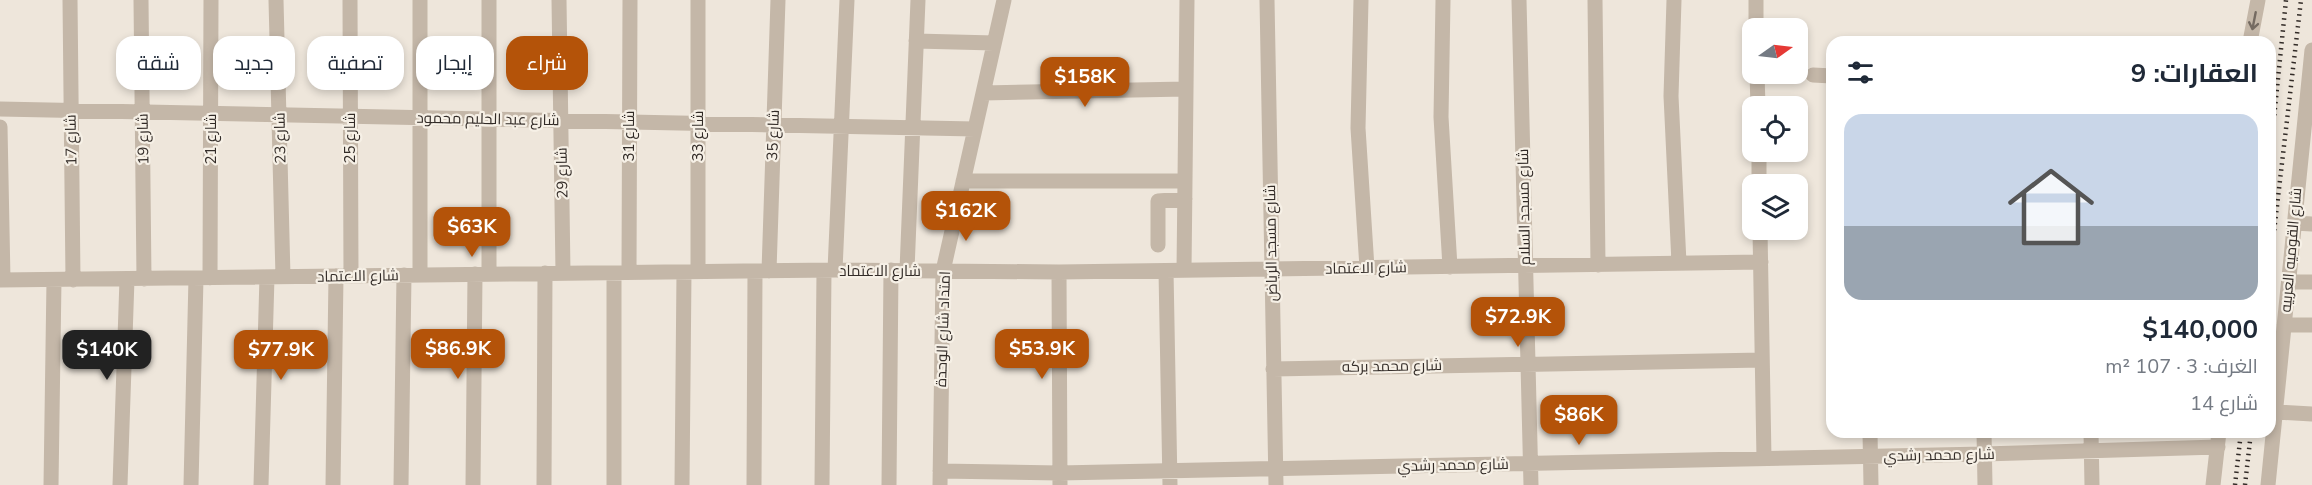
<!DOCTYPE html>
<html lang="ar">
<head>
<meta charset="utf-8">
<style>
	:root { --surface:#fff; --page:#f6f6f7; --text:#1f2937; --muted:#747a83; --accent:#b45309 }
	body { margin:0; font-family:"Nunito Sans",Cairo,sans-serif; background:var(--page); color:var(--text); direction:rtl; height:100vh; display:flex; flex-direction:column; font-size:22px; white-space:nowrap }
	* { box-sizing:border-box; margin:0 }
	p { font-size:20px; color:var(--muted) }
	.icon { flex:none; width:33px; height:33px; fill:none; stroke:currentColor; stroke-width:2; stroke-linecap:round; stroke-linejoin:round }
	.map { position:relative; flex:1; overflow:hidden; direction:ltr }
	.panel { position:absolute; left:1826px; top:36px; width:450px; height:402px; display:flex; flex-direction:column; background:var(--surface); border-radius:18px; box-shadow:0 3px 9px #0003; direction:rtl }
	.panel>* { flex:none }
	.banner { position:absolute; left:18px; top:36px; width:570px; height:54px; direction:rtl; display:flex; gap:12px }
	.needle { width:39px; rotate:76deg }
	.fabs { position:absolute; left:1742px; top:18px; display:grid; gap:12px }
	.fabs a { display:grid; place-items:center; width:66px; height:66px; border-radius:12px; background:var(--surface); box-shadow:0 3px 9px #0003; font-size:30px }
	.price { position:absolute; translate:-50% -51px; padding:0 14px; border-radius:12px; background:var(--accent); color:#fff; font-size:20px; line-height:39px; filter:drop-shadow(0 2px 3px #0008) }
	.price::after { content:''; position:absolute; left:50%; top:36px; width:18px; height:14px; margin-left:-9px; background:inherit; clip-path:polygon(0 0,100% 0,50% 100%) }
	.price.current { background:#222; color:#fff }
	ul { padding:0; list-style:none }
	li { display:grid; align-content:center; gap:12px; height:318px; padding:0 18px }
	li span { display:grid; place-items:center; height:186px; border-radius:18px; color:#555 }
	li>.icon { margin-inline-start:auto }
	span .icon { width:108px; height:108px; fill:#fffc; stroke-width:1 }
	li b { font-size:26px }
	h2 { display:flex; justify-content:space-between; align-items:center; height:72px; padding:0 18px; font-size:26px }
	.pill { padding:0 21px; border-radius:18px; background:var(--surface); box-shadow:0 3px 9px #0003; font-size:21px; line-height:54px }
	.pill.current { background:var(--accent); color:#fff }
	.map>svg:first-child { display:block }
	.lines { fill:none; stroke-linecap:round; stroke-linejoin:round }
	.minor { stroke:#c4b7a8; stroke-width:15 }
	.rail { stroke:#322b27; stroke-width:4.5; stroke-dasharray:1.5 4.5; stroke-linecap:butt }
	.oneway { stroke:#746a61 }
	.labels { text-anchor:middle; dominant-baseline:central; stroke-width:4.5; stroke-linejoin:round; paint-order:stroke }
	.street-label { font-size:15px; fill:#322b27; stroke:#f6f0e6 }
</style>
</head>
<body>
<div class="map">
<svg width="2312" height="485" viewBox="0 0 2312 485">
	<rect width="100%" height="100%" fill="#eee6db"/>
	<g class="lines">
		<path class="minor" d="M70,0L73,280
			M141,0L144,279
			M276,0L283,277
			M350,0L351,276
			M420,0V275
			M489,0V274
			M559,0L563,273
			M1267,0L1276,485
			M1361,0L1358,128L1367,268
			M1443,0L1441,117L1450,267
			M1519,0L1531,485
			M1595,0L1598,265
			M1674,0L1671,96L1679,263
			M1756,0V28
			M916,41L994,43
			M2250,42L2258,0
			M1757,74L1758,106
			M1813,75L1832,76
			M983,93L1186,89
			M0,109L975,129
			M0,127L3,280
			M1759,152V184
			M963,181H1185
			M2294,223L2312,224
			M1760,230L1764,459
			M1158,245V201L1185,199
			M835,270L847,0
			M907,270L918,0
			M1184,270L1187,0
			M698,271V0
			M769,271L778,0
			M1166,271L1170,485
			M629,272L630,0
			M1059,272L1060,485
			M614,273V485
			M210,278L211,0
			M0,280L835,270L1059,272L1761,262
			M2290,282H2312
			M2284,325H2312
			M1273,369L1762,360
			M2277,412L2312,414
			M1870,432L1871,485
			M1984,432L1985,485
			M2091,432L2092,485
			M940,471L1059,473L1984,454L2218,447
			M51,485L54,280
			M120,485L127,279
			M191,485L196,278
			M261,485L267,277
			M333,485L336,276
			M401,485L404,275
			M473,485L475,274
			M544,485L545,273
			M682,485L684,272
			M754,485L755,271
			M822,485L824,271
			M889,485L891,270
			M940,485L943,271L1004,0
			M2213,485L2219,432
			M2268,485L2312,50"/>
		<path class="rail" d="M2270,157L2286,0
			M2270,266L2301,0
			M2235,485L2241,432
			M2245,485L2251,432"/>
	</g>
	<defs><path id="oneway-shaft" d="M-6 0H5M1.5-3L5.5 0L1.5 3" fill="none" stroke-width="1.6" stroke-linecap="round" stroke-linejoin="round" transform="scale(1.5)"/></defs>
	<use class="oneway" href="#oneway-shaft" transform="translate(2254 21) rotate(101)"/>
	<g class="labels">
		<g class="street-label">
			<text transform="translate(488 119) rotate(1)">شارع عبد الحليم محمود</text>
			<text transform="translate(773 135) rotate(-88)">شارع 35</text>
			<text transform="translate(629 136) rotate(-90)">شارع 31</text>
			<text transform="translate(698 136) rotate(-90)">شارع 33</text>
			<text transform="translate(280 138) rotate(-91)">شارع 23</text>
			<text transform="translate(350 138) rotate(-90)">شارع 25</text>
			<text transform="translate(143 139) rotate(-91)">شارع 19</text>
			<text transform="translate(211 139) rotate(-90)">شارع 21</text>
			<text transform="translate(71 140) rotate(-91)">شارع 17</text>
			<text transform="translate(562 173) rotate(-91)">شارع 29</text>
			<text transform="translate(1524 207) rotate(-91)">شارع مسجد السلام</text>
			<text transform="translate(1271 243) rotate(-91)">شارع مسجد الرياض</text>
			<text transform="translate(2291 250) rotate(-85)">شارع القوميه العربيه</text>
			<text transform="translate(1366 268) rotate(-1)">شارع الاعتماد</text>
			<text x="880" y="271">شارع الاعتماد</text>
			<text transform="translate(358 276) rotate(-1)">شارع الاعتماد</text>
			<text transform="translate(943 329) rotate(-88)">امتداد شارع الوحدة</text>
			<text transform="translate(1392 366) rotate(-1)">شارع محمد بركه</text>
			<text transform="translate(1939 455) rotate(-1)">شارع محمد رشدي</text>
			<text transform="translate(1453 465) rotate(-1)">شارع محمد رشدي</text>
		</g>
	</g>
</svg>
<div class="fabs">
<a><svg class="needle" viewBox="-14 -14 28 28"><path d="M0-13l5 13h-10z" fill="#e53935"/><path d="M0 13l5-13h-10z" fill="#747a83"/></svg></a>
<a><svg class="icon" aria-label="locate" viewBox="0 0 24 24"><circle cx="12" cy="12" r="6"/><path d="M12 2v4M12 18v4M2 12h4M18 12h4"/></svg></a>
<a><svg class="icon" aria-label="layers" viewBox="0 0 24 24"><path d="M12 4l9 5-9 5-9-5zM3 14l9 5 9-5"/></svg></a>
</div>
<b class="price" style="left:1085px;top:108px">$158K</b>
<b class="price" style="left:966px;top:242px">$162K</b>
<b class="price" style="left:472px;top:258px">$63K</b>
<b class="price" style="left:1518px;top:348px">$72.9K</b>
<b class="price" style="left:458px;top:380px">$86.9K</b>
<b class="price" style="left:1042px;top:380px">$53.9K</b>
<b class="price current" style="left:107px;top:381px">$140K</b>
<b class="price" style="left:281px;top:381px">$77.9K</b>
<b class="price" style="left:1579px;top:446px">$86K</b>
<div class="banner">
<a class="pill current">شراء</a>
<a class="pill">إيجار</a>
<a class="pill">تصفية</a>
<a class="pill">جديد</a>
<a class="pill">شقة</a>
</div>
<section class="panel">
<h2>العقارات: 9<svg class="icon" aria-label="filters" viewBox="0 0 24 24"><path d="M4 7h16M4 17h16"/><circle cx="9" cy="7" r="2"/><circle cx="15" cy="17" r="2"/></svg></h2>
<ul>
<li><span style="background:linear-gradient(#c9d6e8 60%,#9aa5b1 0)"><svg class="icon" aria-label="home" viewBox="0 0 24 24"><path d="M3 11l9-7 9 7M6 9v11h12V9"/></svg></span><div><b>$140,000</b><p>الغرف: 3 · 107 m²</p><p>شارع 14</p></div></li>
</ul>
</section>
</div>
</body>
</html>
